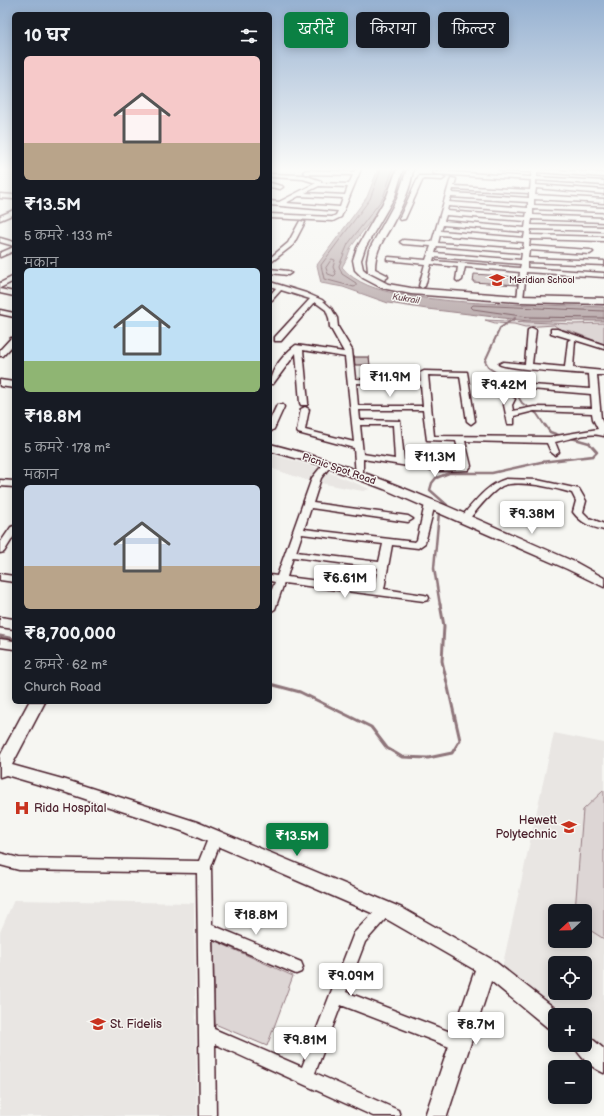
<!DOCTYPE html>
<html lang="hi">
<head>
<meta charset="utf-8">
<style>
	:root { --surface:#171b24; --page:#20242c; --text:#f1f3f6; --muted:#9ea1a6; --accent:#0b8043 }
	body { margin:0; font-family:"Balsamiq Sans","Playpen Sans Deva",sans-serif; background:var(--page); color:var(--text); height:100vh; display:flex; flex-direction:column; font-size:15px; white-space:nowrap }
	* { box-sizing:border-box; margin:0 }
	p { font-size:13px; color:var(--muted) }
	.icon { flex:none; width:22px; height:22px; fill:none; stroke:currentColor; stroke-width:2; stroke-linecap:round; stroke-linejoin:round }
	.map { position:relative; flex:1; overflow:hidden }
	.sheet { position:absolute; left:12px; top:12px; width:260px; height:692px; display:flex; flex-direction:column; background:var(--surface); border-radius:6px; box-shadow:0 2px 10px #0003 }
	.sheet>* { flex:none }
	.guide { position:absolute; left:284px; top:12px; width:260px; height:36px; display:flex; gap:8px }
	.needle { width:26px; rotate:248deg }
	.controls { position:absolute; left:548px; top:904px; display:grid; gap:8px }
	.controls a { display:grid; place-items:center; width:44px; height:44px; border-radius:6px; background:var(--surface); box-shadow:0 2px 10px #0003; font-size:20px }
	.price { position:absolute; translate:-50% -34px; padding:0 9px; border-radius:4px; background:#fff; color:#222; font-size:13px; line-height:26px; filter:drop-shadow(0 1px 2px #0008) }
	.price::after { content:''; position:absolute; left:50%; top:24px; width:12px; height:9px; margin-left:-6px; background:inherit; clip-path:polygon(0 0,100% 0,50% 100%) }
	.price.on { background:var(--accent); color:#fff }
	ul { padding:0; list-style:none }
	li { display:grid; align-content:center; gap:8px; height:212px; padding:0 12px }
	li span { display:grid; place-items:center; height:124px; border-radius:6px; color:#555 }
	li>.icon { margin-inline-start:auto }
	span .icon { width:72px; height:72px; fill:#fffc; stroke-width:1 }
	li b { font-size:17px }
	h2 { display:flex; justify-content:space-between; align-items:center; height:48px; padding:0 12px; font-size:17px }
	.chip { padding:0 14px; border-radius:6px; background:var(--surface); box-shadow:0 2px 10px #0003; font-size:14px; line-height:36px }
	.chip.on { background:var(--accent); color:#fff }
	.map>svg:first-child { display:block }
	.built { fill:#e9e6e3; fill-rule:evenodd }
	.green { fill:#ddd6d5; stroke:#947a80 }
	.water { fill:#bbadae; stroke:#8e747a }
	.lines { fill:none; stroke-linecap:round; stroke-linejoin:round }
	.shore { stroke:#77585f; stroke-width:1 }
	.stream-far2 { stroke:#8e747a; stroke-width:2 }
	.stream-far1 { stroke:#8e747a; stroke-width:2.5 }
	.stream { stroke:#8e747a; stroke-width:3 }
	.building { fill:#ccc1c0; stroke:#4a1f2b }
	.minor-casing { stroke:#4a1f2b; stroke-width:3 }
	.tertiary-casing { stroke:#4a1f2b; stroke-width:3 }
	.minor { fill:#f6f6f2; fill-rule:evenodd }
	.tertiary { fill:#f6f6f2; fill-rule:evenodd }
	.labels { text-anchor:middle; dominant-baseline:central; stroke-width:3; stroke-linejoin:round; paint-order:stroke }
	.far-poi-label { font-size:9px; fill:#4a1f2b; stroke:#f6f6f2; text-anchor:start }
	.far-water-label { font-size:9px; font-style:italic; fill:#6c4a52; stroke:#f6f6f2 }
	.street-label { font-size:10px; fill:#4a1f2b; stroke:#f6f6f2 }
	.near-poi-label { font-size:12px; fill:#4a1f2b; stroke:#f6f6f2; text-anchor:start }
</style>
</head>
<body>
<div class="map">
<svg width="604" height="1116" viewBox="0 0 604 1116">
	<rect width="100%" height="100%" fill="#f6f6f2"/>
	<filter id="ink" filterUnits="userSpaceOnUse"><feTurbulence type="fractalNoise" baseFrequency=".025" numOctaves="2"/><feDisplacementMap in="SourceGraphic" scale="8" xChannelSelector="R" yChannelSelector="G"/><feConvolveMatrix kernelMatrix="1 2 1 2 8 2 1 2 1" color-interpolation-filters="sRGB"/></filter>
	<g filter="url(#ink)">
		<path class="built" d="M270,454L313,466L370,489L363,491L309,481L270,468Z
			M554,733L604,743V1053L585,1037V1015H559L502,968ZM555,911H585V941H555ZM555,963H585V993H555Z
			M14,900L194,903L197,1116H0V932Z"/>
		<path class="green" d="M485,320L573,324L604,323V344L570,331L559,329L554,325L525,327L514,324L495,323Z
			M604,790V939L585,927V911H575L583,810Z
			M213,940L293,976L267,1046L215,1024Z"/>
		<path class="water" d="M378,169H397L386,200L351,247L347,258L342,267C354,283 380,291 399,294C465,306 537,304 604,307V321H528L427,309L388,303L343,287L321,283L317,265L367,197Z"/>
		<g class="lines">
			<path class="shore" d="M381,169L370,199L321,265L324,279L354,287L356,286V283L342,274L339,266L348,244L383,198L393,169
				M332,259L335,260L333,267L336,274L334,276L328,274L326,268Z
				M604,311L473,305L471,307L473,309L528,317L604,318"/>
			<path class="stream-far2" d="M515,318L500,328L485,361L489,368L508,380L522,403L537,414L545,426"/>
			<path class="stream-far1" d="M545,425L550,432L561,436
				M444,507L447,505L430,490L432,483L436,478L449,473H492L541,462L593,456L597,452L589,443L568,437
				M439,512L434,568L440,605"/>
			<path class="stream" d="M0,636L14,639
				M270,684L300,692L371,727L387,748L402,757L428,758L452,753L460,740L442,661L444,626L440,604"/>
		</g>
		<path class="building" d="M474,274L518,277L517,285L473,282Z
			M354,357H369L370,365H355Z"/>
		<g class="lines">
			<g class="minor-casing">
				<path id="minor" d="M356,169H361L341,217L333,221L270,218V214L332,217L336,215L338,211L270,205V201L279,202L316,183L303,179L272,177L270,176V174L304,175L321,181V183L349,184L353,175L306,174L303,172L306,170L354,172ZM319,186L348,187L345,195L305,193ZM299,196L343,198L340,207L286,203Z
					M499,169H537L604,173V177L537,172V177L604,181V185L536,180V185L604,190V194L536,188L535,195L604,199V203L534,199V205L604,208V212L533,209V215L604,218V222L532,219L531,225L604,227V231L531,229L530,235L604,237V241L530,239L529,246L590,250L593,252L590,254L529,250L528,258L604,261V265L527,262V268L604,273V277L526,272L523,299L520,301L517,299L520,272L465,267L462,280L459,282L456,280L458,267L431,264L425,286L422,288L419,286L425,264L387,260V258L389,257L426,260L431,246L403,244L400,242L403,240L432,242L451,178L456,179L454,186L530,190L531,180L435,174L432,172L433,171L531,177L532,172L502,171ZM453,189L529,193V198L452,193ZM451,197L528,202V208L449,202ZM448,206L527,212L526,217L447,211ZM446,215L526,221L525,228L444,221ZM443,225L525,232L524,238L441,231ZM440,235L524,242L523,249L438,243ZM437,246L522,253L521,260L435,253ZM434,257L521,264L520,268L433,261Z
					M419,176H442L445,178L442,180L423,179L405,219L400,220L399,219Z
					M270,183L282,186L283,187L280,189L270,187Z
					M0,194L14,195V199L0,198Z
					M14,210V214L0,220V216Z
					M300,221L305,222L293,245L270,263V258L288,243Z
					M0,238L14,242V246L0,242Z
					M14,247V251L0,257V253Z
					M270,269L288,271L291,273L288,275L270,273Z
					M14,276V281L0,288V283Z
					M270,282L306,293L322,300L331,308L337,318L338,327L352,350L355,379L421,381L420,373L424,371L467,372L475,421L471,424L467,421L460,376L428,375L434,436L550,437L598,429L593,419L592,413L534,411L514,416V424H508L504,405L508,397H511L515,399L512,405L513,411L534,407L592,408L591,394L531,389L527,387L531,385L590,389L589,374C576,373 505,369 499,364L503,362L525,364L528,330L532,328L536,330L532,364L565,367L568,341L571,339L551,333V329H557L604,345V349L575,340L573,368L604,371V375H597L601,419L604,425V436C590,431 570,439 555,442L559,452L555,455L551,452L547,443L465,441L471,466L468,470L440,471L363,459V475L359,478L356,477L354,448L298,433L297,431L301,409L305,407L309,409L305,430L354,442L345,357L303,350L308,403L307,405H301L300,403L296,353L273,384H270C270,370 285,353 296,345L344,352L330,327L329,318L326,310L315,302L281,341H275V337L310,299L281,290L272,300L270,301V295L276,288L270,286ZM356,383L421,385L423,406H358ZM359,410H423L427,440L456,441L462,465H440L404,460L400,421L360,420ZM360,425H393L395,459L363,454Z
					M0,289L14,292V296L0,293Z
					M0,310L14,313V317L0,314Z
					M11,338H14V344L3,356H0V350Z
					M277,405H283L284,407L274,429L270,432V420Z
					M328,461L332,464L321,478L313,503L408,516L413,519L408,522L311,508L304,529L415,542L417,540L425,504L427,502H433L435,504L425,543L418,548L392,545L384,589L424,595L428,596L429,598L428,600L424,601L284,583L275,609L270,612V594L275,582L270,581V575L277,576L312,478L325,462ZM302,534L383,544L379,562L296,552ZM293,557L378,568L374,588L287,577Z
					M506,479L537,480L579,489L586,501L583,512L589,518L604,524V530C591,527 581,523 573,512L576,501L572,493C556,488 518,479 502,486C488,494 478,510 467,521H461L459,519L461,517C475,502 486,485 506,479Z
					M0,480L14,481V487L0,486Z
					M14,526V536L4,552L0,553V543L11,527Z
					M0,574L14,576V582L0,580Z
					M0,639L14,641V649L0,647Z
					M215,833L220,834L222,838L211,867L212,925L301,962L303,967L301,972L296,974L212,938L214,1029L302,1067L354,933L380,906L385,904L390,906L392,910L390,914L365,942L346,992L466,1038L468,1043L466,1048L460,1051L341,1005L315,1073L398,1110L400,1116H373L215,1044L216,1116H200L197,873L19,870L0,865V853L19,858L199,861L210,834Z"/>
			</g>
			<g class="tertiary-casing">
				<path id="tertiary" d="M397,169H403L395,196L365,248L361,260L363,269L369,274L388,284L411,288L520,296L604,298V304L520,302L411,294L382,288L363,278L355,270L353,260L357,248L387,196Z
					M407,169H413C411,188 403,204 394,221C385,239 375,248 375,269L387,275L388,277L384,280L368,272L367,260L369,250L397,199Z
					M0,380L14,382V388L0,386Z
					M270,444C377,470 476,520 577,563L604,578V587L567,569L384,489L321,465L270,451Z
					M0,617L14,619V629L0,627Z
					M29,702H45L12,765L66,780L197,822L402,908L493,960L562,1014L555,1015V1030L548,1028L491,981L447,1116H425L475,970L388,920L185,832L64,792L6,775L0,777V756Z
					M585,1036L591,1038L604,1049V1073C592,1068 579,1057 574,1045H585Z"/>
			</g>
			<use href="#minor" class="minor"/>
			<use href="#tertiary" class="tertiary"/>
		</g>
	</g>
	<linearGradient id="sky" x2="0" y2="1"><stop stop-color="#96b1d1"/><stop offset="0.52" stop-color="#fbfbf9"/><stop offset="1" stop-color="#fbfbf9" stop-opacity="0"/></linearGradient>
	<rect width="604" height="325" fill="url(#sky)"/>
	<defs>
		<g id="school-bare" transform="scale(1.2)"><path d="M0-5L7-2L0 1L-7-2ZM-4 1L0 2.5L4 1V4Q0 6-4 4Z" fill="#c8321e" stroke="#f6f6f2" stroke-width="2.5" paint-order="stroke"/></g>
		<g id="hospital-bare" transform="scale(1.2)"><path d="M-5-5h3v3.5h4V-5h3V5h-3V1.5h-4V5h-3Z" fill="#c8321e" stroke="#f6f6f2" stroke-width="2.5" paint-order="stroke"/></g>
		<g id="university-bare" transform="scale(1.2)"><path d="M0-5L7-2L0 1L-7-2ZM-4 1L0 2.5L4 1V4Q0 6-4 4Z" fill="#c8321e" stroke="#f6f6f2" stroke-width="2.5" paint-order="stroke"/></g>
	</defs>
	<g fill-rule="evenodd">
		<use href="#school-bare" x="497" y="280"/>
		<use href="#hospital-bare" x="22" y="808"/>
		<use href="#university-bare" x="569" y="827"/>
		<use href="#university-bare" x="98" y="1024"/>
	</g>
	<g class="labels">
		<g class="far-poi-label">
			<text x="509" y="280">Meridian School</text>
		</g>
		<g class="far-water-label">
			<text transform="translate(406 299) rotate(9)">Kukrail</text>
		</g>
		<g class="street-label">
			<text transform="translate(339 469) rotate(19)">Picnic Spot Road</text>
		</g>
		<g class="near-poi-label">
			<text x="34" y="808">Rida Hospital</text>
			<text x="557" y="820" text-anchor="end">Hewett<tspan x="557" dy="14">Polytechnic</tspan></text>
			<text x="110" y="1024">St. Fidelis</text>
		</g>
	</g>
</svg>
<div class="controls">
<a><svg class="needle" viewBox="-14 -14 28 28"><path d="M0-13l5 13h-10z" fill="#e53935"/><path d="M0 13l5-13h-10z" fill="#9ea1a6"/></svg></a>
<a><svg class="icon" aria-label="locate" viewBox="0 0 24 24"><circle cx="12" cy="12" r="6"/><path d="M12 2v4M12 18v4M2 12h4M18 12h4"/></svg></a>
<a>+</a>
<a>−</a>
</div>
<b class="price" style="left:390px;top:398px">₹11.9M</b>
<b class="price" style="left:504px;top:406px">₹9.42M</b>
<b class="price" style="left:435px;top:478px">₹11.3M</b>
<b class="price" style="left:532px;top:535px">₹9.38M</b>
<b class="price" style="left:345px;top:599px">₹6.61M</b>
<b class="price on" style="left:297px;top:857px">₹13.5M</b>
<b class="price" style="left:256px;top:936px">₹18.8M</b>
<b class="price" style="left:351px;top:997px">₹9.09M</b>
<b class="price" style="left:476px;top:1046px">₹8.7M</b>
<b class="price" style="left:305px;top:1061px">₹9.81M</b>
<div class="guide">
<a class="chip on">खरीदें</a>
<a class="chip">किराया</a>
<a class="chip">फ़िल्टर</a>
</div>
<section class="sheet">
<h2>10 घर<svg class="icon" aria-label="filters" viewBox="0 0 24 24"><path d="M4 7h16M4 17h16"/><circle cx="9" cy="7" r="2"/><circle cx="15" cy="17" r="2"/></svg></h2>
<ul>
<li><span style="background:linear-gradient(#f6c9c9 70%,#b9a48a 0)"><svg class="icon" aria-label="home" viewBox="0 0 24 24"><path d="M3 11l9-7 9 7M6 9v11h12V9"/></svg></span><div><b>₹13.5M</b><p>5 कमरे · 133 m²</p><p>मकान</p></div></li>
<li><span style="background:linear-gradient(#bfe0f5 75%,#8fb573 0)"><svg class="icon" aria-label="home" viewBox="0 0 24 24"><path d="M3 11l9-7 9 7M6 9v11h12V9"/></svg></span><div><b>₹18.8M</b><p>5 कमरे · 178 m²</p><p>मकान</p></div></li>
<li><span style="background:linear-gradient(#c9d6e8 65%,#b9a48a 0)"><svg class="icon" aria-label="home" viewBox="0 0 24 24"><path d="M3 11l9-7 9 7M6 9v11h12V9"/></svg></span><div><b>₹8,700,000</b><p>2 कमरे · 62 m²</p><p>Church Road</p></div></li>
</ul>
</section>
</div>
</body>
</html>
